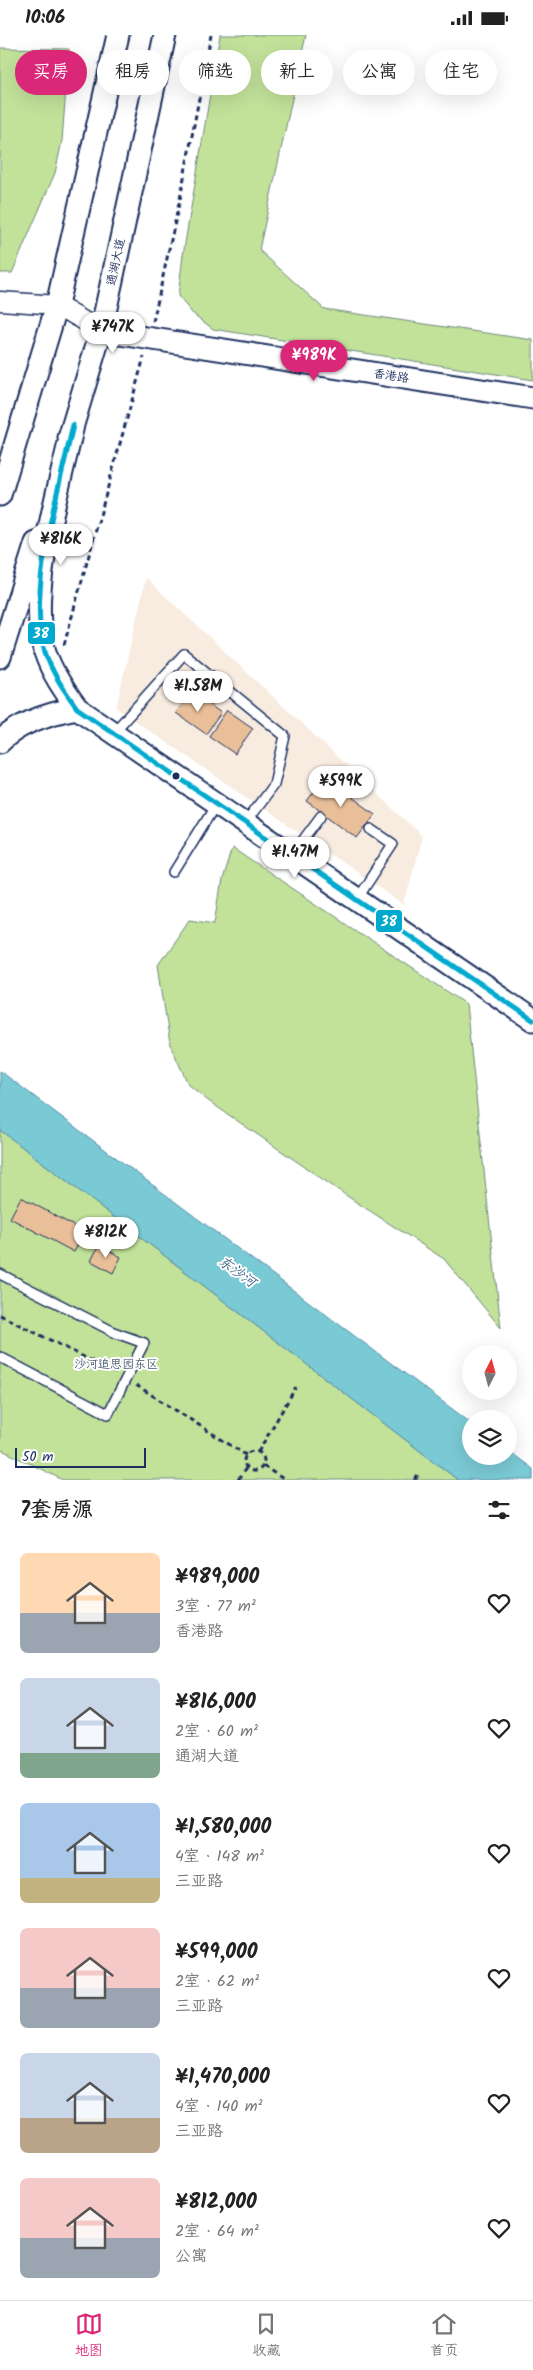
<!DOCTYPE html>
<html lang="zh">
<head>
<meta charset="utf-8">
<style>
	:root { --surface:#fff; --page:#f6f6f6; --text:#222; --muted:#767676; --line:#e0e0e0; --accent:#db2777 }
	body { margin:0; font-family:Kalam,"LXGW WenKai TC",sans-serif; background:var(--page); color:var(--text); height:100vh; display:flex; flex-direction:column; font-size:19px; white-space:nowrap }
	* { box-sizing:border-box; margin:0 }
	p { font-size:16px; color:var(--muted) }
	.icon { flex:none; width:28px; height:28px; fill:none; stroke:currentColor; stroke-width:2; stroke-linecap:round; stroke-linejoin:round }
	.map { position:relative; height:1445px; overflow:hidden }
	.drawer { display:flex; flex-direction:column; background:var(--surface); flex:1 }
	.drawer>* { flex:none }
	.banner { position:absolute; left:15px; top:15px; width:504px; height:45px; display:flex; gap:10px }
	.needle { width:32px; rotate:6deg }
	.buttons { position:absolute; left:462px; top:1310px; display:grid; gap:10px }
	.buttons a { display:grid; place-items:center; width:55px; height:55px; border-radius:50%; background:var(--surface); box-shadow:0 5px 20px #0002; font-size:25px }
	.scale { position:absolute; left:15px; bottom:12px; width:131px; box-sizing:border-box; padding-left:5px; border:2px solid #1b2f5e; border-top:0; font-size:14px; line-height:18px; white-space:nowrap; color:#1b2f5e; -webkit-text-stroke:4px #fff; paint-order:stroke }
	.price { position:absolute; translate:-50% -42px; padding:0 11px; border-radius:18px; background:#fff; color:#222; font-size:16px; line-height:32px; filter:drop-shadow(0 1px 2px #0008) }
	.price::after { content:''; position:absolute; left:50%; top:30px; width:15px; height:11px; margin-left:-8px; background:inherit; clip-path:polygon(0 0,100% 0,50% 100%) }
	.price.current { background:var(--accent); color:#fff }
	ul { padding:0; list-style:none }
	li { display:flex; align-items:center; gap:15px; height:125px; padding:0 20px }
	li span { display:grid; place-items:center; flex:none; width:140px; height:100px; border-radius:8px; color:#555 }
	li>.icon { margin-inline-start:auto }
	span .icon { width:60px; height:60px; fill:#fffc; stroke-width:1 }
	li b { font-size:21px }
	h2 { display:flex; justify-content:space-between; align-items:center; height:60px; padding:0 20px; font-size:21px }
	.tag { padding:0 18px; border-radius:22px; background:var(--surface); box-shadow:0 5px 20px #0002; font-size:18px; line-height:45px }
	.tag.current { background:var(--accent); color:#fff }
	.status { display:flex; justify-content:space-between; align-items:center; height:35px; padding:0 25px; background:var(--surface); direction:ltr }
	.status svg { height:14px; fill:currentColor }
	.dock { display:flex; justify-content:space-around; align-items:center; height:70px; border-top:1px solid var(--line); background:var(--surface); font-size:14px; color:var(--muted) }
	.dock a { display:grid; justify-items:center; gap:2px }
	.dock .current { color:var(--accent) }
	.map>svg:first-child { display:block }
	.built { fill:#f8ece0 }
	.green { fill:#c2e29a; stroke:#6e887c }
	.water { fill:#7acad5; stroke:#548ca5 }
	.building { fill:#e9bf99; stroke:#1b2f5e }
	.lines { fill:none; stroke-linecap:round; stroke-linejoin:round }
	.service-casing { stroke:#1b2f5e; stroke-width:12 }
	.minor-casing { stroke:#1b2f5e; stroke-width:21 }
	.tertiary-casing { stroke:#1b2f5e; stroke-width:25 }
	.path { stroke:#1b2f5e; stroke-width:3; stroke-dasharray:5 4; stroke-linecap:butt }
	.service { stroke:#fff; stroke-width:9 }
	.minor { stroke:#fff; stroke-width:18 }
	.tertiary { stroke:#fff; stroke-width:21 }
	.bus-1-casing { stroke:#fff; stroke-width:9 }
	.bus-1 { stroke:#00a9ce; stroke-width:5 }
	.bus-dot { fill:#1b2f5e; stroke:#fff; stroke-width:2 }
	.labels { text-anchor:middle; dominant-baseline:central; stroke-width:4; stroke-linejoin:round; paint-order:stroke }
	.street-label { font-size:12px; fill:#1b2f5e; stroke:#fff }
	.park-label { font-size:12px; fill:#455c6d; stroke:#fff }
	.water-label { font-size:14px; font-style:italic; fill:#385e82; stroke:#fff }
	.line-badge { stroke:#fff; stroke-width:2 }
	.badge-label { font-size:14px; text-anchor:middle; font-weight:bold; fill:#fff }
</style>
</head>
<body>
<div class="status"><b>10:06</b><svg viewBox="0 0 49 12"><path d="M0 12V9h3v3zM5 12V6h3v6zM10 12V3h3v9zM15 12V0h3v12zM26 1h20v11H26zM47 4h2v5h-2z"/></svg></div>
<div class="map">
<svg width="533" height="1445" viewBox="0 0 533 1445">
	<rect width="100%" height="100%" fill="#fff"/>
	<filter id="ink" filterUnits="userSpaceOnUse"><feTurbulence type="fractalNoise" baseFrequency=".02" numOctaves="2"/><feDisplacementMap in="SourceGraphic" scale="10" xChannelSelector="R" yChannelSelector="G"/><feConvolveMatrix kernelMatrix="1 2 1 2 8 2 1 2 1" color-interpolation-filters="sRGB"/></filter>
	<g filter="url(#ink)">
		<path class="built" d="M146,543L422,801L404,870L116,673Z"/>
		<path class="green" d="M220,0H306L259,215L324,274L533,305V345L213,294L192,278L178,261L183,220Z
			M0,13L69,14L62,106L55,138L12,238H0Z
			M232,813L466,969L501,1293L444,1224L350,1163L207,1065L188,1049L170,1009L158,930L190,884L215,888L222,845Z
			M0,1095L458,1445H63L0,1414Z"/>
		<path class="water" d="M0,1036L471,1388V1421H509V1416L533,1434V1445H458L0,1095Z"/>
		<path class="building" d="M191,657L221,678L206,699L176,678Z
			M227,675L253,693L235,719L209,701Z
			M325,742L375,779L357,803L307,766Z
			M21,1162L85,1197L74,1217L10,1183Z
			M99,1210L121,1222L113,1238L91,1226Z"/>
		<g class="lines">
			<g class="service-casing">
				<path id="service" d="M113,698L184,619L285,701L274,749L245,788
					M292,820L321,781
					M174,837L216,769
					M357,864L393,809L371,794
					M0,1239L116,1298L144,1308L108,1379L0,1322"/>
			</g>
			<g class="minor-casing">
				<path id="minor" d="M0,266L57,270L101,296"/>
			</g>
			<g class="tertiary-casing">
				<path id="tertiary" d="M101,296L533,363
					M73,390C60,452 26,557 45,617C52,638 64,655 77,673L533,985
					M69,403L101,296L165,0
					M0,460L57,270L118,0
					M0,622L36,508
					M0,707C19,687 51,678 77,673"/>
			</g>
			<path class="path" d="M153,287L180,164L211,0
				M64,610L144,322
				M0,1280L116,1338
				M136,1350L246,1420
				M244 1426a10 10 0 1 1 20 0a10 10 0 1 1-20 0Z
				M258,1417L296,1352
				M263,1431L285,1445
				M238,1445L246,1433
				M415,1445L419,1439"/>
			<use href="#service" class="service"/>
			<use href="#minor" class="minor"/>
			<use href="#tertiary" class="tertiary"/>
			<g class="bus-1-casing">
				<path id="bus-1" d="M73,390C60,452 26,557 45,617C52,638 64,655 77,673L533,985"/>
			</g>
			<use href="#bus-1" class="bus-1"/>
		</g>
	</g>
	<circle class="bus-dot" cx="176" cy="741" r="4.5"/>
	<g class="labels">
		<g class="street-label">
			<text transform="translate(116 227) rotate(-78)">通湖大道</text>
			<text transform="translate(391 341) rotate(9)">香港路</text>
		</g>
		<g class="park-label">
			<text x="116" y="1329">沙河追思园东区</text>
		</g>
		<g class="water-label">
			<text transform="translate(237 1237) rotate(36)">东沙河</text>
		</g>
	</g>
	<g class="line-badge">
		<rect x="27" y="586" width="29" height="24" rx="5" fill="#00a9ce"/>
		<rect x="375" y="874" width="28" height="24" rx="5" fill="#00a9ce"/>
	</g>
	<g class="badge-label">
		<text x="41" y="603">38</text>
		<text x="389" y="891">38</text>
	</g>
</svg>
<div class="buttons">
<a><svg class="needle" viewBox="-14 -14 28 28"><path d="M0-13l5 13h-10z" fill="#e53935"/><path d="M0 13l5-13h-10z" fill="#767676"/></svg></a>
<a><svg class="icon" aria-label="layers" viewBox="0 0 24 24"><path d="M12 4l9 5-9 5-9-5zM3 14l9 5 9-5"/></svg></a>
</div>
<div class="scale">50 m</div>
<b class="price" style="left:113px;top:319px">¥747K</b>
<b class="price current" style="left:314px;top:347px">¥989K</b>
<b class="price" style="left:61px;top:531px">¥816K</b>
<b class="price" style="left:198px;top:678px">¥1.58M</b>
<b class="price" style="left:341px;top:773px">¥599K</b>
<b class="price" style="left:295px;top:844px">¥1.47M</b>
<b class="price" style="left:106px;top:1224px">¥812K</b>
<div class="banner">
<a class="tag current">买房</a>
<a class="tag">租房</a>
<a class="tag">筛选</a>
<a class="tag">新上</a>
<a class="tag">公寓</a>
<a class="tag">住宅</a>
</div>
</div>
<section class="drawer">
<h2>7套房源<svg class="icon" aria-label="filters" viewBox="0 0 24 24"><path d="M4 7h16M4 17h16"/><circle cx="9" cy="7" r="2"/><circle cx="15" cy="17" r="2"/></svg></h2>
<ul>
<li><span style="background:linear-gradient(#ffd9b3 60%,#9aa5b1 0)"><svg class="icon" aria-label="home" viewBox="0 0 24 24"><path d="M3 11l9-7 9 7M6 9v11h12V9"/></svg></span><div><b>¥989,000</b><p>3室 · 77 m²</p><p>香港路</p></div><svg class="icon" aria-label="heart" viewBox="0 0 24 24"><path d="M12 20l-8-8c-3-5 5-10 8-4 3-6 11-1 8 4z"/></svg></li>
<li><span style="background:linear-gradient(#c9d6e8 75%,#7fa58c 0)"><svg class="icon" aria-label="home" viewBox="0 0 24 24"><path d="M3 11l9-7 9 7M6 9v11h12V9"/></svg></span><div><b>¥816,000</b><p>2室 · 60 m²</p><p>通湖大道</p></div><svg class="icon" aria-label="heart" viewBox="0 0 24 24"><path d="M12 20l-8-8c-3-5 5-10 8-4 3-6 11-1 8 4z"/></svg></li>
<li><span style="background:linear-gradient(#a9c7e8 75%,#c2b280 0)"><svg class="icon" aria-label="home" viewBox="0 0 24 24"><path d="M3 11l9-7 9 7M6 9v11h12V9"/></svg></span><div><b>¥1,580,000</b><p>4室 · 148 m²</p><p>三亚路</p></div><svg class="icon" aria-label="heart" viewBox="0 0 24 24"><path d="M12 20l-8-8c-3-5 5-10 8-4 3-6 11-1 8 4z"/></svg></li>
<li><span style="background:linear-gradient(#f6c9c9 60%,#9aa5b1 0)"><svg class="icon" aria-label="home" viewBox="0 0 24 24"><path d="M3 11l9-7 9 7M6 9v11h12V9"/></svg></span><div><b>¥599,000</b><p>2室 · 62 m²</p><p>三亚路</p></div><svg class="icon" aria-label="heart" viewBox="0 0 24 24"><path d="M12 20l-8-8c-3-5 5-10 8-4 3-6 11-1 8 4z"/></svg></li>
<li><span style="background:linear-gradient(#c9d6e8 65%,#b9a48a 0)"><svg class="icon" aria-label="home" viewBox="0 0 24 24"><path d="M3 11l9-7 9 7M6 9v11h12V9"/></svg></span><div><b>¥1,470,000</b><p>4室 · 140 m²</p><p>三亚路</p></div><svg class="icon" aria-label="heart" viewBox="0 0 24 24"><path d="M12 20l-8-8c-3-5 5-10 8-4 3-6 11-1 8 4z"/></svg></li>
<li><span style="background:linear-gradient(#f6c9c9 60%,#9aa5b1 0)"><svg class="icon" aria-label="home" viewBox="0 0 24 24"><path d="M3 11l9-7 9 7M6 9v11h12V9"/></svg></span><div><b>¥812,000</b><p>2室 · 64 m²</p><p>公寓</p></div><svg class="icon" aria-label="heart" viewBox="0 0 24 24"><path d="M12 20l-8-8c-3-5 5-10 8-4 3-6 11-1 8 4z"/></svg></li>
</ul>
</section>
<nav class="dock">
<a class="current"><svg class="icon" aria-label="map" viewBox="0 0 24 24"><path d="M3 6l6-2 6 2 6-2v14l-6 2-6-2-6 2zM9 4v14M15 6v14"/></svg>地图</a>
<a><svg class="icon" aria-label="saved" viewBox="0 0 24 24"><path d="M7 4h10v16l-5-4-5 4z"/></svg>收藏</a>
<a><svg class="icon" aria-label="home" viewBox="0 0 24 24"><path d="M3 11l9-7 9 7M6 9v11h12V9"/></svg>首页</a>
</nav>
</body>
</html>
